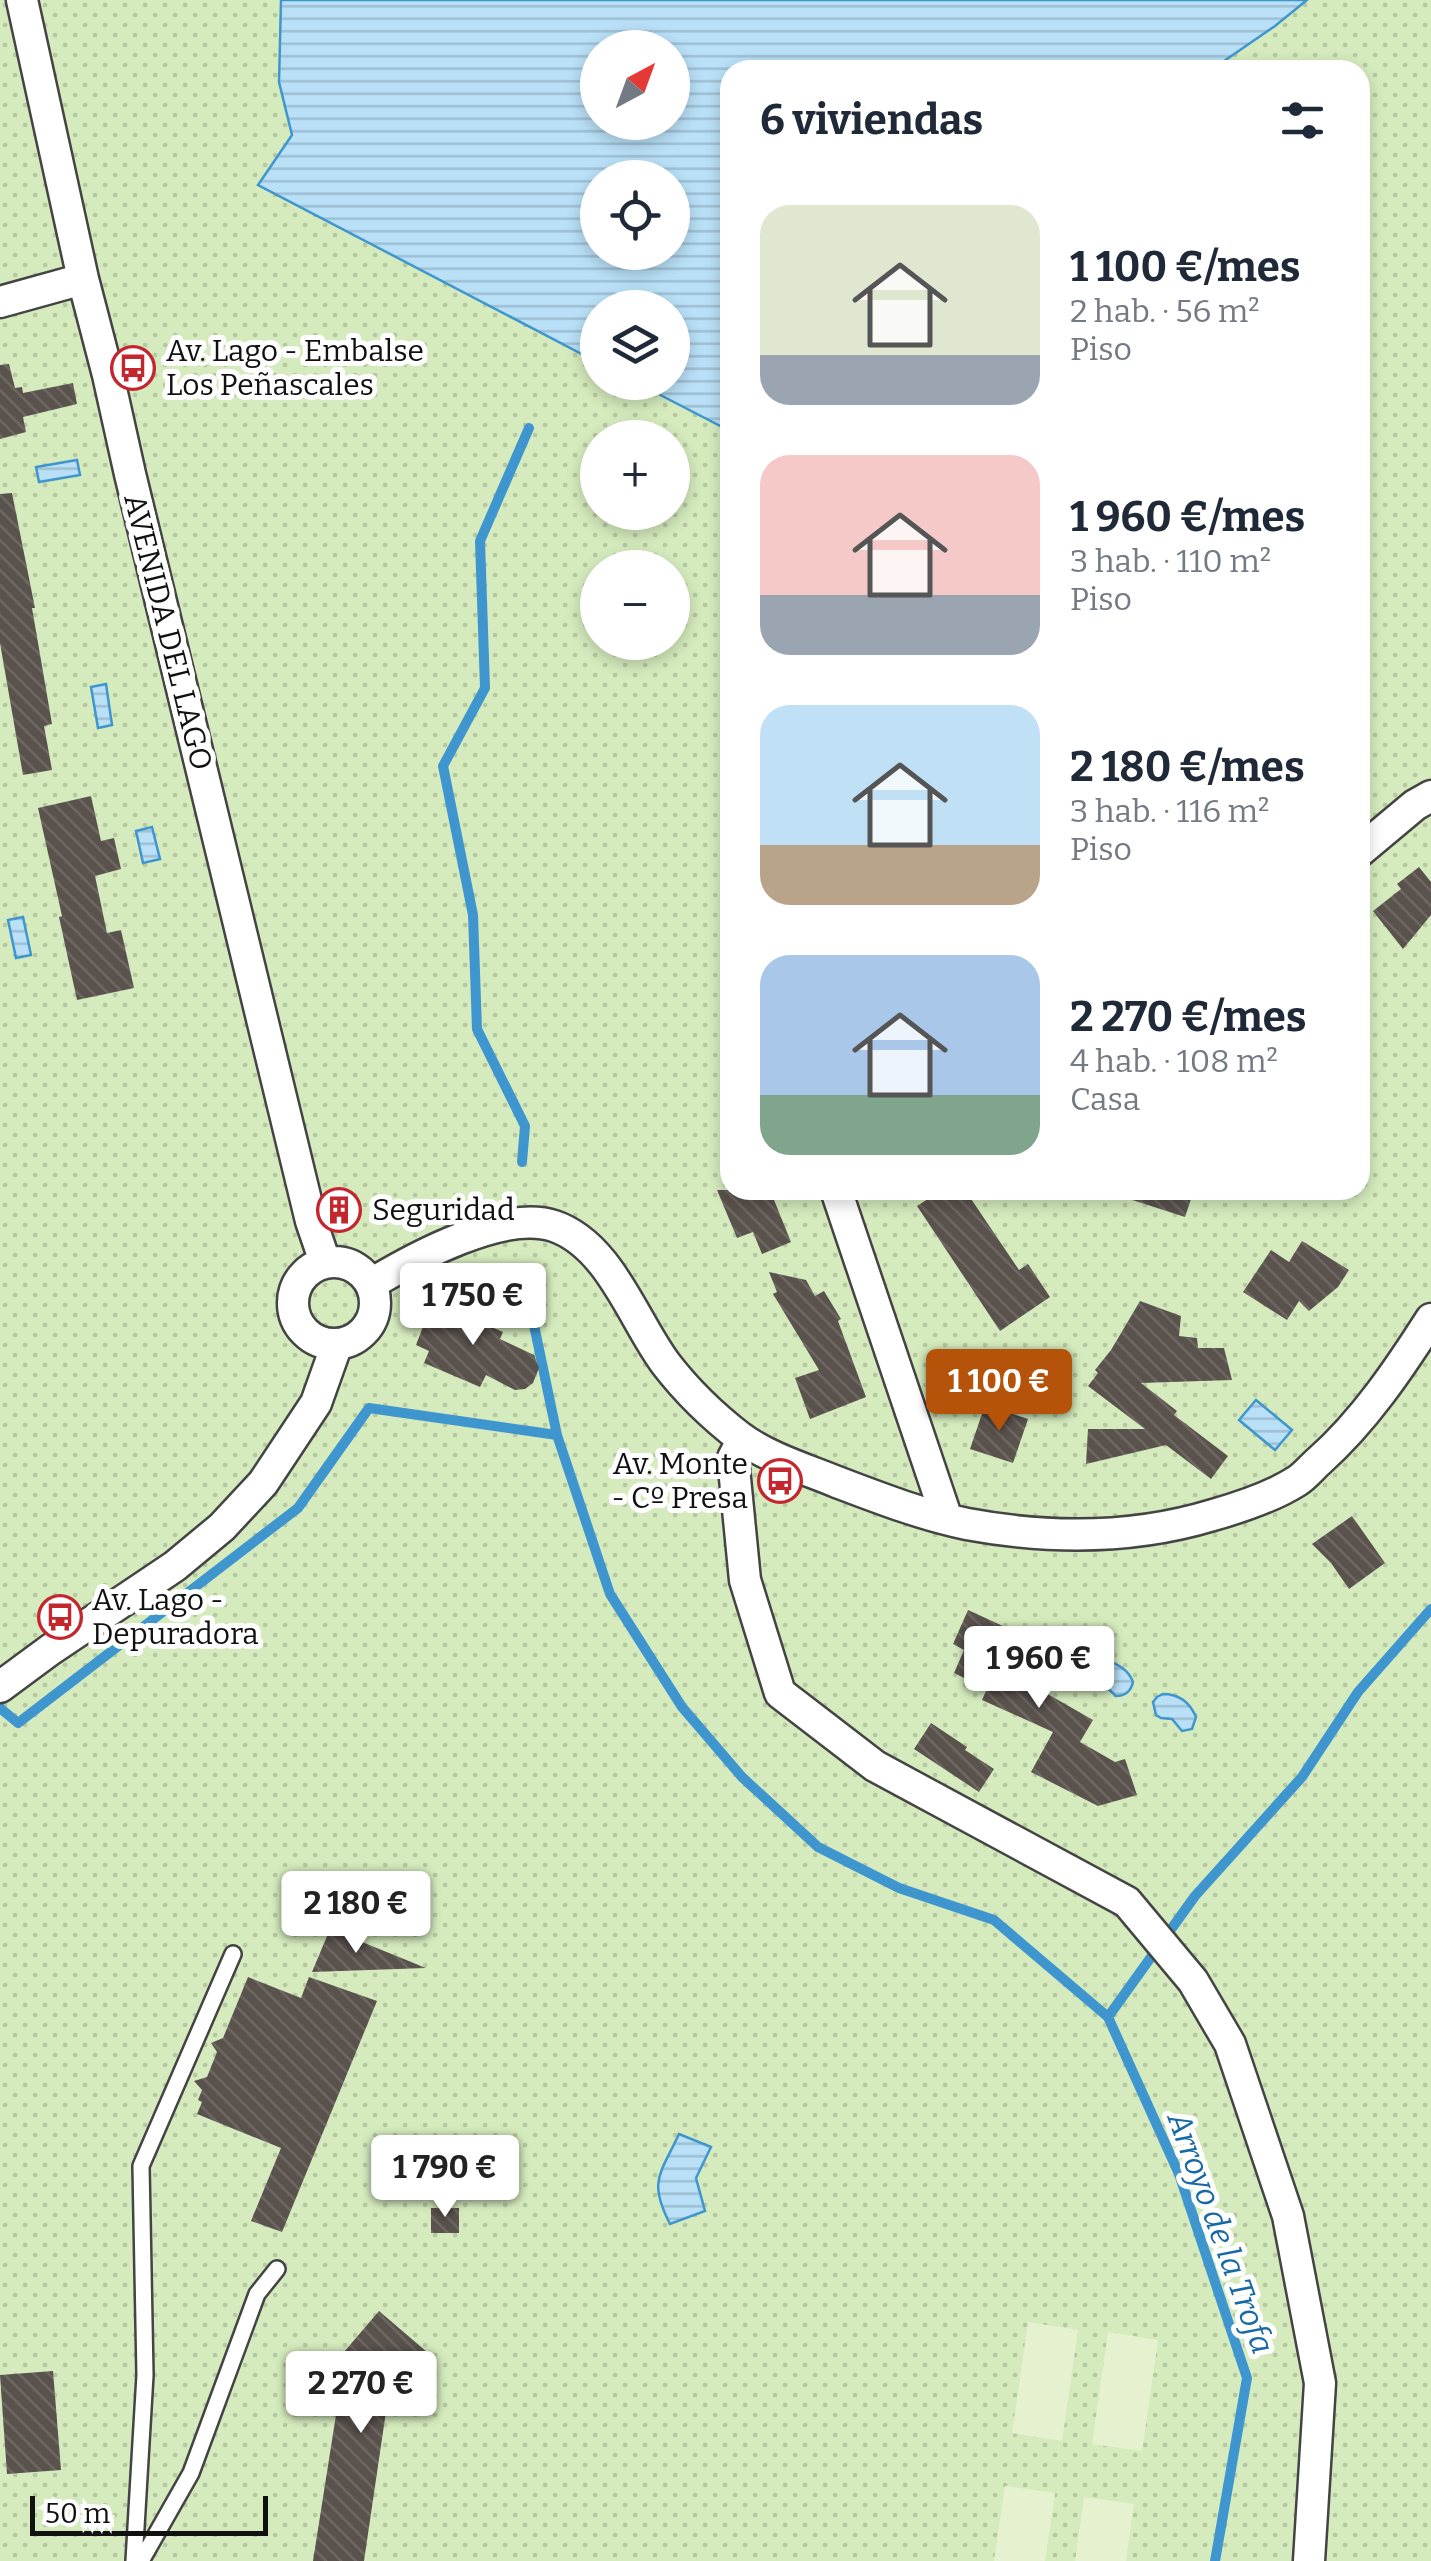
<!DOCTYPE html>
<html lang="es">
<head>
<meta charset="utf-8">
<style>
	:root { --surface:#fff; --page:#f2f2f3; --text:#1f2937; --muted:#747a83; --accent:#b45309 }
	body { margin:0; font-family:Bitter,serif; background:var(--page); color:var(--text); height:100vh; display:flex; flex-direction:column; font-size:38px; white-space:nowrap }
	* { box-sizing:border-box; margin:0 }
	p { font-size:32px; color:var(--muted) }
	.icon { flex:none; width:55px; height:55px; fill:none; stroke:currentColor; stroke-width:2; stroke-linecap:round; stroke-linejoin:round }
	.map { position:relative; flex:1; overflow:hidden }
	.drawer { position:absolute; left:720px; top:60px; width:650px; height:1140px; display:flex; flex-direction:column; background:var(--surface); border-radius:30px; box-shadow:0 5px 15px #0003 }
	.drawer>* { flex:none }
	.needle { width:65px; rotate:41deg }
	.controls { position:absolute; left:580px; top:30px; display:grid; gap:20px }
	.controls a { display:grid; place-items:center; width:110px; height:110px; border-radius:50%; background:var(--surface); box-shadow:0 5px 15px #0003; font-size:50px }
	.scale { position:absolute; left:30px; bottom:25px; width:238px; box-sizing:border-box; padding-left:10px; border:5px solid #111; border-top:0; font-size:28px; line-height:35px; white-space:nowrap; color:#111; -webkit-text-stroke:8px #fff; paint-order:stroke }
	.price { position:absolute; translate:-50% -85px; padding:0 22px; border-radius:10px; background:#fff; color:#222; font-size:32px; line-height:65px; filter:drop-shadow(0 2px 5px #0008) }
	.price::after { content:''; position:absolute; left:50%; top:60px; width:30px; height:22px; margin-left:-15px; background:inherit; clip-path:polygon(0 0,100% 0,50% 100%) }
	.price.current { background:var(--accent); color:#fff }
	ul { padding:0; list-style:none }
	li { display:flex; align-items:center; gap:30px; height:250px; padding:0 40px }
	li span { display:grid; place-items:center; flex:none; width:280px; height:200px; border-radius:30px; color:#555 }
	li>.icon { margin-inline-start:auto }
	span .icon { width:120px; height:120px; fill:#fffc; stroke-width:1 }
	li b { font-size:42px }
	h2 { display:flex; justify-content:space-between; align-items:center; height:120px; padding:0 40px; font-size:42px }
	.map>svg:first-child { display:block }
	.park { fill:url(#park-dots); fill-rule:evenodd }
	.pitch { fill:#e6f2cf }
	.water { fill:url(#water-rules); stroke:#3f96cf; stroke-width:2.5; fill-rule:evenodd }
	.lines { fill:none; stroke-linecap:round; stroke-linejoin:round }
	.stream { stroke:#3f96cf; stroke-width:10 }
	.building { fill:url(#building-back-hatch) }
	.service-casing { stroke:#444; stroke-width:20 }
	.minor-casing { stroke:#444; stroke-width:35 }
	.service { stroke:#fff; stroke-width:15 }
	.minor { stroke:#fff; stroke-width:30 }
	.labels { text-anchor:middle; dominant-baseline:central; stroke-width:10; stroke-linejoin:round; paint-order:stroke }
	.poi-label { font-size:30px; fill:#111; stroke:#fff; text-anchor:start }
	.street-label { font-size:30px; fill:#111; stroke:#fff }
	.water-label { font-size:32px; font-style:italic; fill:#1768a6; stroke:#fff }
</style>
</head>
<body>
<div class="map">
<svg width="1431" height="2561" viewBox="0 0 1431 2561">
	<defs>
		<pattern id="park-dots" width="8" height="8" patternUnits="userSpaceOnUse" patternTransform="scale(2.5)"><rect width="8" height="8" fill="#d5ebbd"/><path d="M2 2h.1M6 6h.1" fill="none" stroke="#b6c8a1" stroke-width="1.8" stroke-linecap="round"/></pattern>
		<pattern id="water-rules" width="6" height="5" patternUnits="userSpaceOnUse" patternTransform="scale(2.5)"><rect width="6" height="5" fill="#b9e0f7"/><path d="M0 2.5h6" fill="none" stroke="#9ebfd3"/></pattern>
		<pattern id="building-back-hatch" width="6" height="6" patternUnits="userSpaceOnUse" patternTransform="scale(2.5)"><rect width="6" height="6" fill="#5a524d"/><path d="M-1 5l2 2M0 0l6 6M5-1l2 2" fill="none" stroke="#6d6662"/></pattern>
	</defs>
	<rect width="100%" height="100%" fill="#fffdf5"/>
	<path class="park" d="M0,0H1431V2561H0ZM598,48H672V122H598ZM730,70H1360V1190H730ZM598,178H672V252H598ZM598,308H672V382H598ZM598,438H672V512H598ZM598,568H672V642H598Z"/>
	<path class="pitch" d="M1028,2322L1078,2330L1062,2441L1012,2433Z
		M1108,2332L1158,2340L1142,2451L1092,2444Z
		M1005,2486L1055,2493L1045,2561H994Z
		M1084,2497L1134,2504L1126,2561H1075Z"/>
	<path class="water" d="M281,0H1307L1275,26L1211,70H730V431L637,383L672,382V308H598L597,362L258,185L292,135L279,82ZM598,48H672V122H598ZM598,178H672V252H598Z
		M77,460L80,475L39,482L36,467Z
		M106,684L112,725L98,728L91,687Z
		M152,827L160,859L143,863L136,831Z
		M23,917L31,955L16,958L8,920Z
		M1256,1400L1292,1430L1275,1450L1239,1420Z
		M1101,1659C1114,1662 1128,1668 1133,1682C1131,1691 1126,1696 1116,1696L1104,1685H1091C1084,1680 1083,1673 1087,1665Z
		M1163,1694C1179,1694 1190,1703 1196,1717L1192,1729L1182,1731L1172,1719L1161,1718L1156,1715L1153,1702L1157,1697Z
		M679,2134L711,2147L696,2178L705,2211L670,2224C648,2181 660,2175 679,2134Z"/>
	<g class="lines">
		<path class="stream" d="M522,1162L525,1126L477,1029L473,915L443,766L485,688L480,541L529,428
			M526,1287L557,1435L610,1594L682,1707L742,1777L818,1847L899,1888L994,1920L1108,2017L1179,2174L1247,2378L1215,2561
			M0,1708L18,1723L298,1508L369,1408L557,1435
			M1108,2017L1195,1896L1302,1777L1358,1692L1431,1609"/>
	</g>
	<path class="building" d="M9,364L15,388L22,387L23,393L73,383L77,404L23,417L26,432L0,439V365Z
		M12,493L35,608H32L52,724L44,726L52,770L23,775L0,643V494Z
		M91,796L101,841L114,838L121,869L95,876L107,933L121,930L134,988L77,1000L59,917L62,916L38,808Z
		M1419,867L1431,882V915L1403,949L1373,911L1401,889L1397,884Z
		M717,1190H770L791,1242L762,1254L753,1232L737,1238Z
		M942,1190H965L1019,1270L1028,1264L1050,1297L1000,1331L917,1206Z
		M1118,1190H1194L1185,1217L1117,1195Z
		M1302,1241L1349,1270L1338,1287L1309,1311L1299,1301L1287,1320L1243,1292L1271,1250L1289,1262Z
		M769,1272L806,1280L815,1296L824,1291L841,1319L838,1321L866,1397L810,1419L795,1378L819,1370L773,1294L777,1292Z
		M435,1295L485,1316L482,1323L503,1332L500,1339L534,1355L539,1368L533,1383L525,1389L515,1390L486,1375L480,1387L424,1363L429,1351L416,1345Z
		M1140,1301L1181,1316L1179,1336L1197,1338L1198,1348H1224L1232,1380L1141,1383L1177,1411L1174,1415L1228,1456L1211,1479L1166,1445L1086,1464L1088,1429H1145L1088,1386L1098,1373L1095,1370L1111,1350Z
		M985,1405L1028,1419L1013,1463L970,1449Z
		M1352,1516L1385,1563L1349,1589L1331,1563L1312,1544Z
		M968,1610L1040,1643L1029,1669L1045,1676L1039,1689L1093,1720L1080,1742L1115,1762L1125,1759L1137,1795L1098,1806L1031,1772L1053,1732L982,1700L987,1689L954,1673L964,1650L953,1644Z
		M931,1723L967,1747L965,1750L994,1769L979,1792L914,1749Z
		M330,1929L426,1968L312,1972Z
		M248,1977L301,1998L309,1977L377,2001L282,2232L251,2221L281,2148L197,2114L202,2102L198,2100L202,2090L194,2081L207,2077L217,2052L211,2043L223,2038Z
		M431,2208H459V2233H431Z
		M379,2311L427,2352L388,2398L364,2561H313L344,2364L338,2359Z
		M53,2371L61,2470L7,2474L0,2375Z"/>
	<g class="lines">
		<g class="service-casing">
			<path id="service" d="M134,2561L145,2375L141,2166L233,1954
				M141,2561L191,2473L257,2294L277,2269"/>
		</g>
		<g class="minor-casing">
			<path id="minor" d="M22,0L83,279L108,375L130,474L311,1221L325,1262
				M0,302L83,279
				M1360,851L1415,805L1431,796
				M836,1190L947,1519
				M293 1303a41 41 0 1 1 82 0a41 41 0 1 1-82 0Z
				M371,1284C414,1258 504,1209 554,1226C610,1245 633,1320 666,1364C686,1390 715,1418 741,1438C769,1458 805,1469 837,1482C879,1498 923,1515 967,1524C1048,1539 1134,1539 1213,1515C1241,1507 1272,1497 1297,1481C1305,1476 1312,1467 1319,1461C1364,1421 1399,1369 1431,1319
				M743,1439L733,1458L745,1580L780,1693L875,1766L1127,1902L1193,1981L1230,2044L1288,2216L1320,2383L1309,2561
				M0,1687L50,1650L175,1566L222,1527L263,1483L316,1403L337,1344"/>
		</g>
		<use href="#service" class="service"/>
		<use href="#minor" class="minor"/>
	</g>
	<defs>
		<g id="bus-ring" transform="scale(2.25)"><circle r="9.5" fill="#fff" stroke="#c4262e" stroke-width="1.5"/><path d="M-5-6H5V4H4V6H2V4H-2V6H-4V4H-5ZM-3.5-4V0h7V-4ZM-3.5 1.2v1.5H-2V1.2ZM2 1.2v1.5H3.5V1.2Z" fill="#c4262e"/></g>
		<g id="building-ring" transform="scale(2.25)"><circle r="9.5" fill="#fff" stroke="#c4262e" stroke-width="1.5"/><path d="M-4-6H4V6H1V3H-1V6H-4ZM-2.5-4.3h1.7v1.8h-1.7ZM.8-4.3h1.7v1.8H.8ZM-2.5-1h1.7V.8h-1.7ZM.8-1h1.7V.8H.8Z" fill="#c4262e"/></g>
	</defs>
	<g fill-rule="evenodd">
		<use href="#bus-ring" x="133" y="368"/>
		<use href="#building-ring" x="339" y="1210"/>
		<use href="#bus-ring" x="780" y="1481"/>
		<use href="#bus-ring" x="60" y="1617"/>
	</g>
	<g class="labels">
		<g class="poi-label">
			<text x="166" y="351">Av. Lago - Embalse<tspan x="166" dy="34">Los Peñascales</tspan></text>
			<text x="372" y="1210">Seguridad</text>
			<text x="748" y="1464" text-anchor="end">Av. Monte<tspan x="748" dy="34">- Cº Presa</tspan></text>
			<text x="92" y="1600">Av. Lago -<tspan x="92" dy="34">Depuradora</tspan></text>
		</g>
		<g class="street-label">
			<text transform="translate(168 632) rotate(76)">AVENIDA DEL LAGO</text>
		</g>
		<g class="water-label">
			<text transform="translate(1221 2233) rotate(70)">Arroyo de la Trofa</text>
		</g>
	</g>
</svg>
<div class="controls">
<a><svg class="needle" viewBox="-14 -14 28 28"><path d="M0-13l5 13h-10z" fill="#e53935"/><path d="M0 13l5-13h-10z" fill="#747a83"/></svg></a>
<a><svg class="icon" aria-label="locate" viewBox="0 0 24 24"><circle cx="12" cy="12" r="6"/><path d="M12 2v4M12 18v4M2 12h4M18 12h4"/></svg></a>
<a><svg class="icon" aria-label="layers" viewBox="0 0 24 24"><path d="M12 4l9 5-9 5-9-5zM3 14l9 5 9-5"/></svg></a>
<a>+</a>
<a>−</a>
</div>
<div class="scale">50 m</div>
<b class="price" style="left:473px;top:1348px">1 750 €</b>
<b class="price current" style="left:999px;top:1434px">1 100 €</b>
<b class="price" style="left:1039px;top:1711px">1 960 €</b>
<b class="price" style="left:356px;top:1956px">2 180 €</b>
<b class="price" style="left:445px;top:2220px">1 790 €</b>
<b class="price" style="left:361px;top:2436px">2 270 €</b>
<section class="drawer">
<h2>6 viviendas<svg class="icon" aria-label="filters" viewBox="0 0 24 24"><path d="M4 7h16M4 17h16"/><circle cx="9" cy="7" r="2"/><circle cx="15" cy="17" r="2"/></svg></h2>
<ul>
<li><span style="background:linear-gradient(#dfe7d0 75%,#9aa5b1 0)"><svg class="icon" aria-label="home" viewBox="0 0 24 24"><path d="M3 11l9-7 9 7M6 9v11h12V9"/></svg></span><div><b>1 100 €/mes</b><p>2 hab. · 56 m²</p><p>Piso</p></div></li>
<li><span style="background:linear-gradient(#f6c9c9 70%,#9aa5b1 0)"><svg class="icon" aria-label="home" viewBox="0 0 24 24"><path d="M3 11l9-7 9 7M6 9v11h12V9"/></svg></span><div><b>1 960 €/mes</b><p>3 hab. · 110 m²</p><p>Piso</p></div></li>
<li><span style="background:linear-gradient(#bfe0f5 70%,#b9a48a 0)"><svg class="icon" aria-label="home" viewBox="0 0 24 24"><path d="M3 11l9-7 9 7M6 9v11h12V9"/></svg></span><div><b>2 180 €/mes</b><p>3 hab. · 116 m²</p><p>Piso</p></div></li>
<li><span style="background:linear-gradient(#a9c7e8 70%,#7fa58c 0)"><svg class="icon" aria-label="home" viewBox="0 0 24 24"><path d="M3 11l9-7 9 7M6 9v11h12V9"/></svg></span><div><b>2 270 €/mes</b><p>4 hab. · 108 m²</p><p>Casa</p></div></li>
</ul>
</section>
</div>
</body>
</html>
